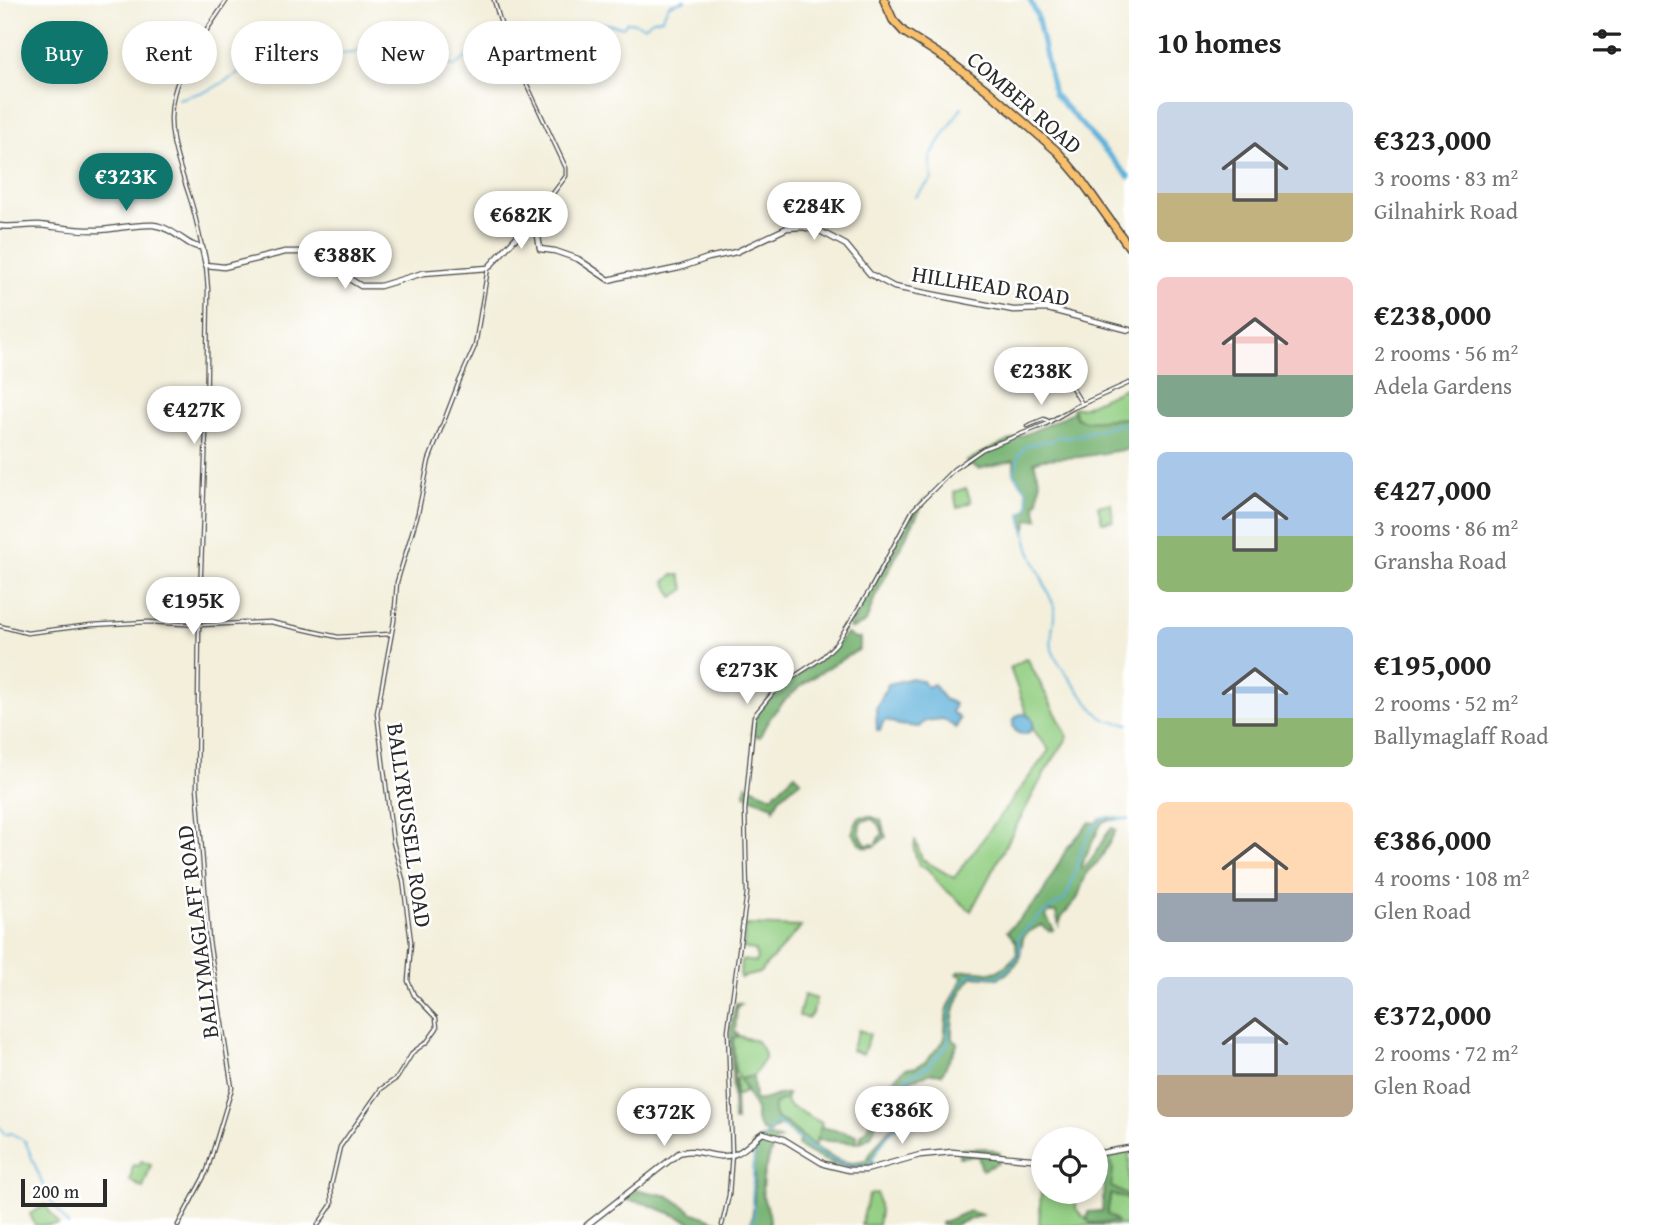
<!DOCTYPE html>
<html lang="en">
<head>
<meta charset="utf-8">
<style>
	:root { --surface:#fff; --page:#f2f2f2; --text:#222; --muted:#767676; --accent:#0f766e }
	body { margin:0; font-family:"Gentium Book Plus",serif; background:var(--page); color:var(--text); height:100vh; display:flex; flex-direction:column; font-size:26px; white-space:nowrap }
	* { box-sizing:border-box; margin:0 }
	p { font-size:23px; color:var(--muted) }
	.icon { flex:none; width:38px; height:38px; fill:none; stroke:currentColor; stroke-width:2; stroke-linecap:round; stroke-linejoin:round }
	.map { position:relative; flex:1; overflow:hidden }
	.drawer { display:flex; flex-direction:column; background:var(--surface); width:525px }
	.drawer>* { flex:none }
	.hud { position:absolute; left:21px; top:21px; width:665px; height:63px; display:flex; gap:14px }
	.fabs { position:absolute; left:1031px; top:1127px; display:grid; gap:14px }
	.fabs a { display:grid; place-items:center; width:77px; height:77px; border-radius:50%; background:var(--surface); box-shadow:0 4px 10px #0003; font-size:35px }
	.scale { position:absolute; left:21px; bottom:18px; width:86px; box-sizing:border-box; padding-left:7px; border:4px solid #2b2b2b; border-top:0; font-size:19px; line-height:24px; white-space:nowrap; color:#2b2b2b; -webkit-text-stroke:5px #fff; paint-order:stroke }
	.price { position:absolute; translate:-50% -60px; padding:0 16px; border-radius:24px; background:#fff; color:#222; font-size:23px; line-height:46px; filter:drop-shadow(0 2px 4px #0008) }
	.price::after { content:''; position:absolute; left:50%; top:42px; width:21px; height:16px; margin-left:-10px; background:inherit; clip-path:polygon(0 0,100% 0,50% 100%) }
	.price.selected { background:var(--accent); color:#fff }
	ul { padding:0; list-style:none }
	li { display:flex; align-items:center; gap:21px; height:175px; padding:0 28px }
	li span { display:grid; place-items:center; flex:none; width:196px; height:140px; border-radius:10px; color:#555 }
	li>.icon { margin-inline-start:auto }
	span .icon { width:84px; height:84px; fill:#fffc; stroke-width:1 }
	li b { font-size:30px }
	h2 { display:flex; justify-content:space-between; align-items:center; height:84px; padding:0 28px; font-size:30px }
	.pill { padding:0 24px; border-radius:32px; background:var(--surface); box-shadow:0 4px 10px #0003; font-size:24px; line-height:63px }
	.pill.selected { background:var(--accent); color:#fff }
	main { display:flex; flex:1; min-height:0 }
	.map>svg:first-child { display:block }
	.green { fill:#93cf83; stroke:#5f7d57; stroke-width:2 }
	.forest { fill:#76b271; stroke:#506e4e; stroke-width:2 }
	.water { fill:#5fb1da; stroke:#456e82; stroke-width:2 }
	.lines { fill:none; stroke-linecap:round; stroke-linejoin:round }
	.stream { stroke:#5fb1da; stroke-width:2 }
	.river { stroke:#5fb1da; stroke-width:5 }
	.minor-casing { stroke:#494845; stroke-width:5 }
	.tertiary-casing { stroke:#494845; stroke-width:7 }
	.trunk-casing { stroke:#494845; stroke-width:10 }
	.minor { stroke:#fff; stroke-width:2.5 }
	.tertiary { stroke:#fff; stroke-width:4.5 }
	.trunk { stroke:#f8bf6c; stroke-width:7 }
	.labels { text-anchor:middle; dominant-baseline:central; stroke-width:5; stroke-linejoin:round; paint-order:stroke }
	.street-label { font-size:23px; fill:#2b2b2b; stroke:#fff }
</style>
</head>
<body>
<main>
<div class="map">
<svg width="1129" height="1225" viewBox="0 0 1129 1225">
	<rect width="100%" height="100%" fill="#fff"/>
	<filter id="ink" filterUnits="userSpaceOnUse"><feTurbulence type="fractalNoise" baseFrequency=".0143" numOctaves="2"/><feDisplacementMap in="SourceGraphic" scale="14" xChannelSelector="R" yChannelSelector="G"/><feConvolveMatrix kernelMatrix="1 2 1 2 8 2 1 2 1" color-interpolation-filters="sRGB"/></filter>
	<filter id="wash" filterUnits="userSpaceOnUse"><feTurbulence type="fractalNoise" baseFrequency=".00686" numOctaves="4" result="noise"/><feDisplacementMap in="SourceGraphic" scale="28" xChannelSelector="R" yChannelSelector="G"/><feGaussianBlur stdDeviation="1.57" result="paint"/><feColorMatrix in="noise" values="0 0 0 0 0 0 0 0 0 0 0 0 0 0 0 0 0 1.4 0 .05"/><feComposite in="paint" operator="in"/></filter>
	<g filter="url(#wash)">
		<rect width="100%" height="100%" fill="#f3efdb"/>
		<path class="green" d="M1129,386V418L1085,421L1075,418L1073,408L1084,407Z
			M966,488L971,502L957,508L954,492Z
			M1111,503L1113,521L1102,522L1098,506Z
			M672,575H680L685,589L673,597L665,582Z
			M1027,658L1068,737L1045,772L971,911L940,885L927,868L919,866L914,850L915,839L922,859L954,878L1049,750L1032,728L1010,668Z
			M746,925L801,927L759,973L740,978L741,960L756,962L757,957L754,950L743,948Z
			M804,995L816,999L813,1013L808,1018L799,1016Z
			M859,1030L870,1034L863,1054L851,1050Z
			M739,1036L757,1041L765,1054V1059L753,1076L741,1079L745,1092L736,1096V1079L739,1077L735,1070L733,1037Z
			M780,1100H786L788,1105L822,1123L815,1147L786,1123L777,1119L773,1112L774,1105Z
			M1129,1150V1196L1111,1187L1107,1154Z
			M141,1161L151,1165L143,1188L130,1181L133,1165L139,1166Z
			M1042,1173L1043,1192H1077L1076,1209C1088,1225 1095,1222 1115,1219L1107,1214L1111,1194L1129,1199V1225H1039Z
			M877,1193L880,1212L878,1225H861L869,1195Z
			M45,1205L59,1224L58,1225H35L30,1214Z"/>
		<path class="forest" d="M1074,411L1076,418L1085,421L1129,418V449L1080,457L1042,459L1034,462L1040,482L1038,502L1035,503L1038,519L1028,520L1025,532L1021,514L1029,507L1026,489L1014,474V460L979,469L966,462C1000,441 1039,432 1074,411Z
			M926,498L875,597L866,622L852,629L849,628L915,511Z
			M846,633L853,638H860V649C822,670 776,696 760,737L751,734C755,687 819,671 846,633Z
			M795,774L801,780L779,798L774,809L773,806L745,795L746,785L772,796Z
			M869,816L881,820L886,837L877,844L876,842L883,833L880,826L872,819L862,821C856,829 861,838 866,845L873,844L875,846C862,851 860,842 852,833L859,817Z
			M1109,817L1118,819L1104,821L1100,826L1081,866L1082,869C1095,860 1100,840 1112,828L1116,830L1100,860L1087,872L1077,899L1062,916L1059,925L1056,912H1049L1046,916L1054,930L1049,931L1041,925L1027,933L1023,938L1019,961L1006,974L998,978L973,976C956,995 951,1014 952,1039L958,1043L942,1074L933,1073L908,1080L919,1088L921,1101L900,1125L889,1132L872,1159L874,1164C846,1174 821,1160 798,1146L799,1139L781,1125L772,1130L770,1134L762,1131L756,1120V1110L740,1079L753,1076L755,1100C768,1102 776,1092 788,1094L786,1100H780L774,1105C774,1110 773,1111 775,1116C778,1121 784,1122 788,1125C806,1139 841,1173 866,1160L886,1132L911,1111L909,1096L904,1092V1086L901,1084L881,1112L871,1136L860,1143L861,1135L867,1130L879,1106L884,1088L905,1069L916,1067L925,1062L944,1041L947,1010L963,977L957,974L960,971C992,967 989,984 1017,955L1016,942L1007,931L1040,898L1067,848L1090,822L1096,823L1100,819Z
			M736,1003L741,1004L737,1007L735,1032L739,1036L733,1038L736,1121H734L730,1030Z
			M821,1127L857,1135V1143L816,1140Z
			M764,1136L781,1139L775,1142C768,1159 757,1184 765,1203C769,1212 770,1215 770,1225H750C757,1204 753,1173 754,1150L752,1145Z
			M985,1148L1000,1153L999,1163L982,1170L978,1156L959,1157V1149Z
			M1107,1154L1113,1169L1111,1187L1129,1196V1199L1110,1194L1107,1214L1117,1222L1090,1223L1087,1220L1088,1212L1102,1211L1106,1167L1103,1155Z
			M638,1190L669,1196L694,1213L718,1222V1225H694L687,1220L644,1203L620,1199Z
			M969,1211L982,1215L954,1225H941V1223Z"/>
		<path class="water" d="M912,678L923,681L927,687L934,684L944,699L955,704L952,712L960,719L956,728L943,719L925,721L919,727L899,725L887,720L883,722L880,731H877L876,709L888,684Z
			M1013 724a10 10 0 1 1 20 0a10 10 0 1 1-20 0Z"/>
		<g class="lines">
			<path class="stream" d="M508,39L548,41L573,28L601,23L623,27L627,22C635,21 638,26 645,26L653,20L662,18L669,5L685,0
				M178,99L210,90L250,67L264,66L277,70L308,66L339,54L353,53L363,48L405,40L413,42L449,65L455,66L491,40L503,38
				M915,197L932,179L930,162L931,155L962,107
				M1129,424L1114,425L1068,438L1059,436L1051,441L1039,442L1025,447L1019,455L1014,474L1026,489L1029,507L1021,514L1029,549L1054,606C1056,621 1049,634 1052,649C1054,660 1093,711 1103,718C1110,723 1120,723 1129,724
				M0,1127L5,1135L11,1133L25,1141L47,1195L68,1225
				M750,1225L755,1215L752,1201L754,1156L760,1143L774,1124L778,1122C799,1139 840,1175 869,1164C876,1155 880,1144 887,1136C899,1120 926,1112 919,1088L906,1078L928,1066L948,1044L950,1011L962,982L972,973C980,974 990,978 997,976C1008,973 1018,957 1021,948L1018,941L1019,935L1043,913L1066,898C1077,874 1079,834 1104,818L1129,819"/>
			<path class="river" d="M1030,0L1037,15L1054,94L1129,177"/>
		</g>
	</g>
	<g filter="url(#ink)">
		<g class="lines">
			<g class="minor-casing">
				<path id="minor" d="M494,0L505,38L566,168V176L536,216
					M202,247C198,230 195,212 189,195C178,161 165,130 174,94C181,64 210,26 227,0
					M1053,357L1082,404
					M1041,364L1064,351
					M1027,426L1044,419L1050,422
					M0,626L27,633L91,625L148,622L201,625L270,622L338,637L390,634
					M178,1225L207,1171L232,1088L209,941L197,787L199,625L206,431L208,290L206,265
					M318,1225L332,1204L331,1186L340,1147L381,1089L397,1078L413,1052L427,1042L437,1028L436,1018L414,995L408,981L411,942L403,880L393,842L377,713L394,621L397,582L418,513L429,460L459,382L475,346L488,268
					M722,1225L729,1195L732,1153L728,1030L747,893L745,810L754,716L777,688L822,658L836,644L870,590L913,510L954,469L983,449L1044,425L1073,408L1129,383"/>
			</g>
			<g class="tertiary-casing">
				<path id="tertiary" d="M535,217L540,249L555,251L578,259L609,280L628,275H646L679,268L708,258L736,252L787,228L803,227L820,231L846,245L870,274L894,287L1013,310L1048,309L1129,330
					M0,226C13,228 25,225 38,225C59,227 78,231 99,230C117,229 135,224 153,225C174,227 189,249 202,247L206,265L224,267L285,252H299L312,256L361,286H380L423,273L488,268L535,217
					M1096,1154L1129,1148
					M587,1225L679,1153C697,1146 716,1162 735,1154C746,1150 754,1139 763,1133L783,1139L824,1164L849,1170H866L920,1155L952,1152L1043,1160"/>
			</g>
			<g class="trunk-casing">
				<path id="trunk" d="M884,0L893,20L904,32L945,58L987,90L1058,152L1079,177L1129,247"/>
			</g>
			<use href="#minor" class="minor"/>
			<use href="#tertiary" class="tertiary"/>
			<use href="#trunk" class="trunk"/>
		</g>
	</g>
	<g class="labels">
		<g class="street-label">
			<text transform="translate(1025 102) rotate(41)">COMBER ROAD</text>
			<text transform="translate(991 285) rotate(9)">HILLHEAD ROAD</text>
			<text transform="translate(410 825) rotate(82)">BALLYRUSSELL ROAD</text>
			<text transform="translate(197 932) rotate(-97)">BALLYMAGLAFF ROAD</text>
		</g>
	</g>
</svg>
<div class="fabs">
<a><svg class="icon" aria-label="locate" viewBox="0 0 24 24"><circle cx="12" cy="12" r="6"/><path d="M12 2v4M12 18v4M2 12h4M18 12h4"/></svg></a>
</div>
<div class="scale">200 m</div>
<b class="price selected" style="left:126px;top:213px">€323K</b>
<b class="price" style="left:814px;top:242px">€284K</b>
<b class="price" style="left:521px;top:251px">€682K</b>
<b class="price" style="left:345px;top:291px">€388K</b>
<b class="price" style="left:1041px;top:407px">€238K</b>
<b class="price" style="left:194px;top:446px">€427K</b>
<b class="price" style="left:193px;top:637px">€195K</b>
<b class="price" style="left:747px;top:706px">€273K</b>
<b class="price" style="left:902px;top:1146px">€386K</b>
<b class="price" style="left:664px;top:1148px">€372K</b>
<div class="hud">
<a class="pill selected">Buy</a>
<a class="pill">Rent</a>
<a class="pill">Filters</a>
<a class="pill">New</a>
<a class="pill">Apartment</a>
</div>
</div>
<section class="drawer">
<h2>10 homes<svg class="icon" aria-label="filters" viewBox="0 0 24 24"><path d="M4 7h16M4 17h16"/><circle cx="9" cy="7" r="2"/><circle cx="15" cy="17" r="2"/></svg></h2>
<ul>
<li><span style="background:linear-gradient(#c9d6e8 65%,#c2b280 0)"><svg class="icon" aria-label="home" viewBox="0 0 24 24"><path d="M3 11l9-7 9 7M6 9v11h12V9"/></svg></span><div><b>€323,000</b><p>3 rooms · 83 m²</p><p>Gilnahirk Road</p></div></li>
<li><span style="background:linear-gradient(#f6c9c9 70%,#7fa58c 0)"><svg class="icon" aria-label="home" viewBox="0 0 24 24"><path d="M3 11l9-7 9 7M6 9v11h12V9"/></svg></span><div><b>€238,000</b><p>2 rooms · 56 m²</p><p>Adela Gardens</p></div></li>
<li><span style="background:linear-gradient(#a9c7e8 60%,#8fb573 0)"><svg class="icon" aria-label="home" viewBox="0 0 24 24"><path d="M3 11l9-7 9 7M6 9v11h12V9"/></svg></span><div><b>€427,000</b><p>3 rooms · 86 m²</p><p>Gransha Road</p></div></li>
<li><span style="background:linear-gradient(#a9c7e8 65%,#8fb573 0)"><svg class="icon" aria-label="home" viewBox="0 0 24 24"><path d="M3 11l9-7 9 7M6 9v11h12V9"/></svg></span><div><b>€195,000</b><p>2 rooms · 52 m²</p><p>Ballymaglaff Road</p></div></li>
<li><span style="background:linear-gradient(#ffd9b3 65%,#9aa5b1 0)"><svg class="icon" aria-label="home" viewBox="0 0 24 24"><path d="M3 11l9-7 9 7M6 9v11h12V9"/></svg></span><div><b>€386,000</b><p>4 rooms · 108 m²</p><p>Glen Road</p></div></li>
<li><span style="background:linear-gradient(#c9d6e8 70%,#b9a48a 0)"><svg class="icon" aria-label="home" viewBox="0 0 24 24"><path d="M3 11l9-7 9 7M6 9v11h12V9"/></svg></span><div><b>€372,000</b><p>2 rooms · 72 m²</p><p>Glen Road</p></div></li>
</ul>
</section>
</main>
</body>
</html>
